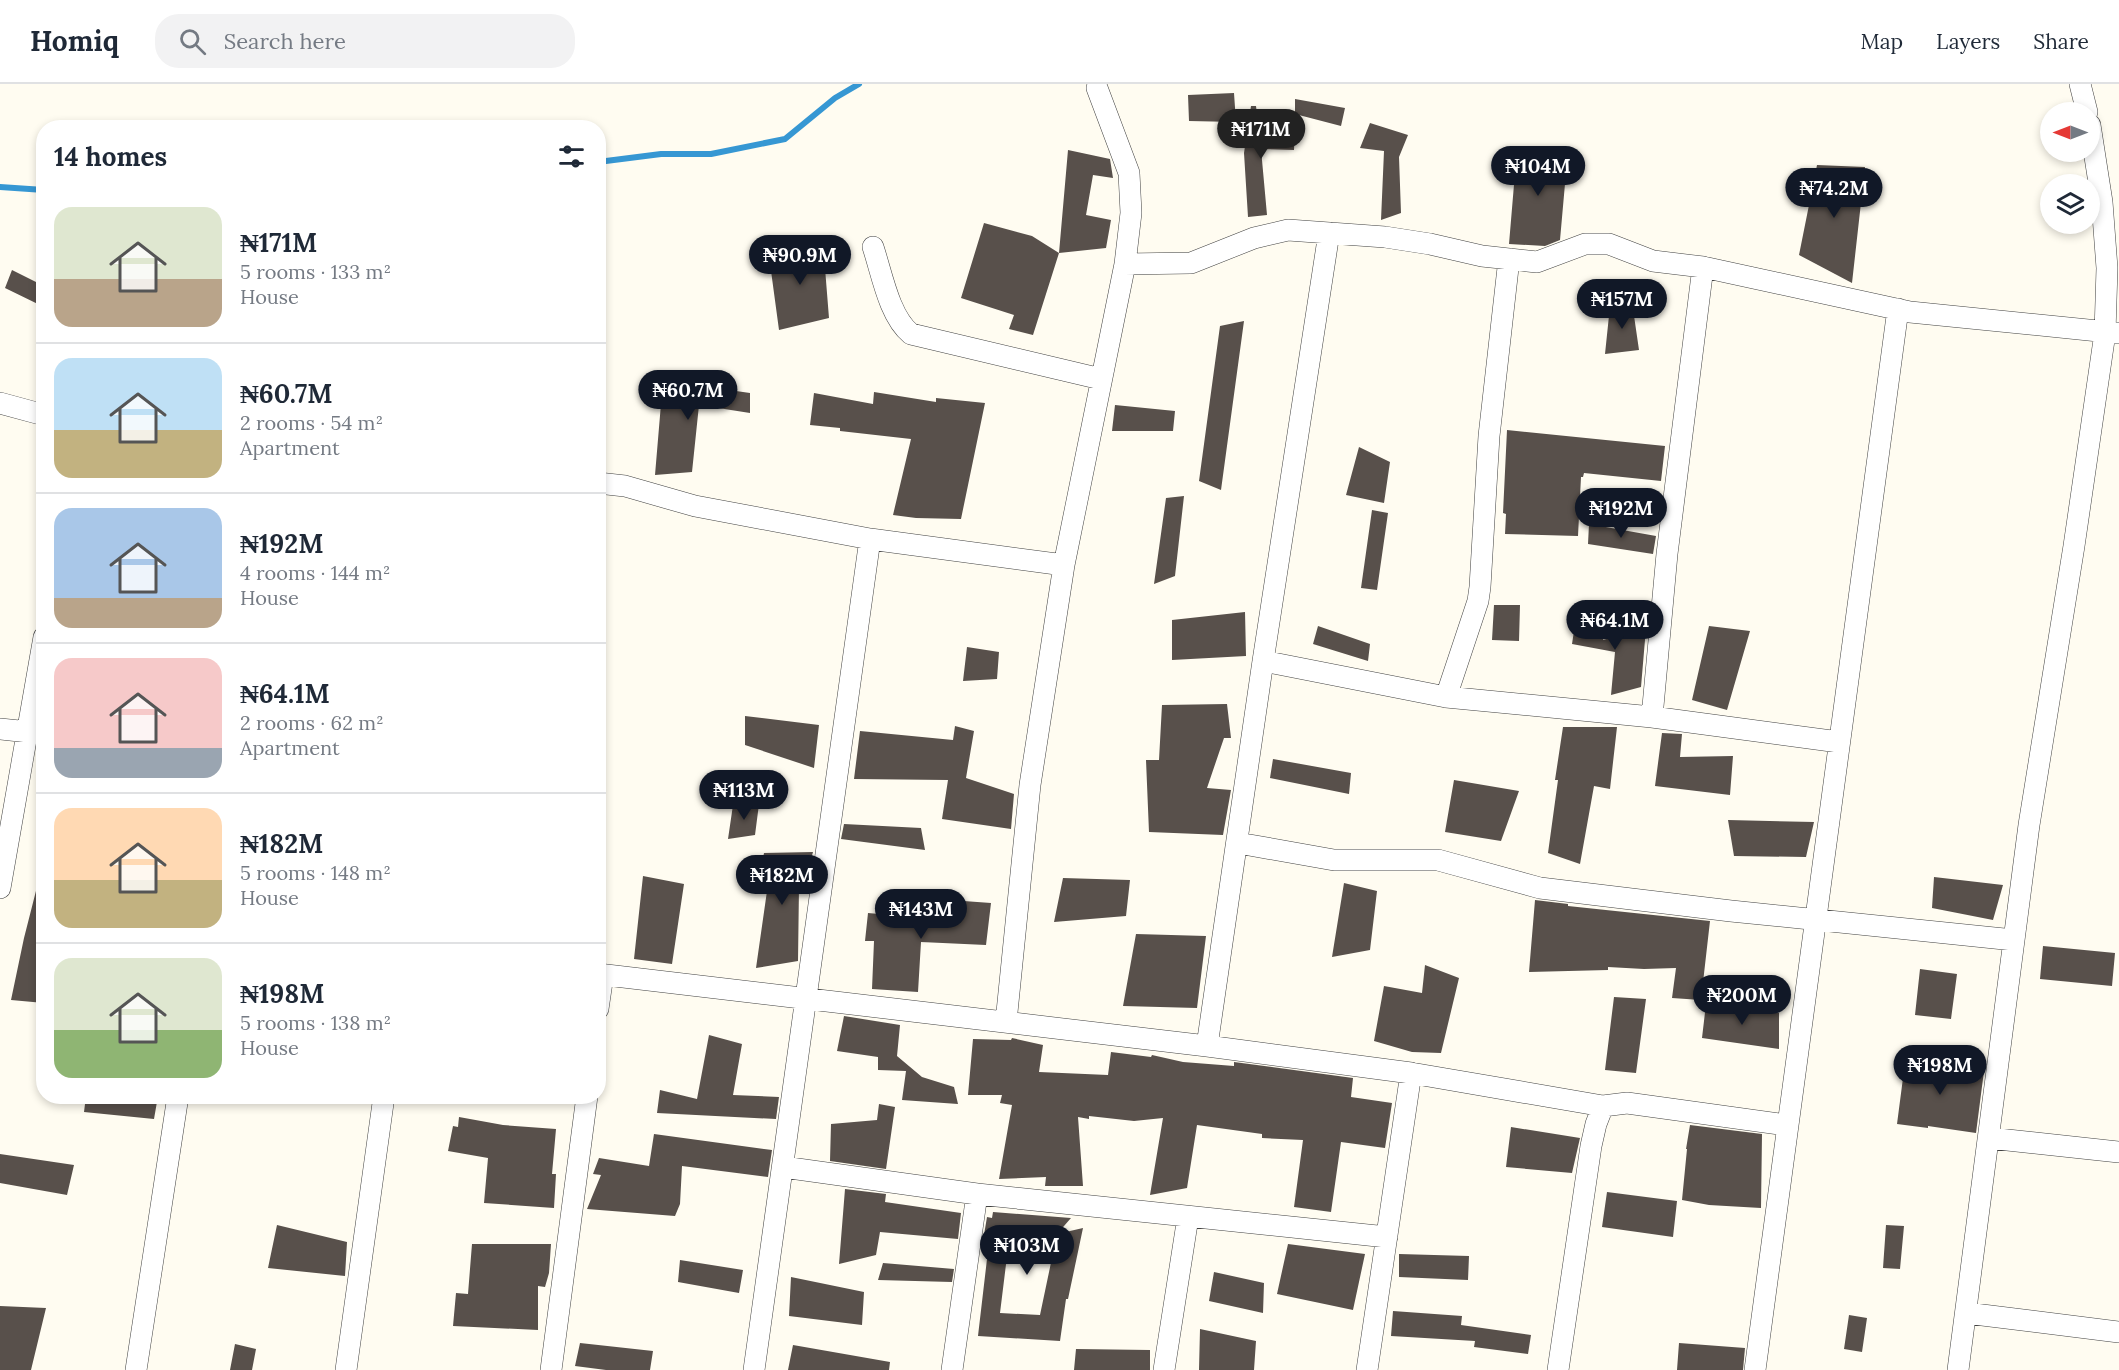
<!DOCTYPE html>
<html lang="en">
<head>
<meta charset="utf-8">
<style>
	:root { --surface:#fff; --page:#f2f2f3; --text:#1f2937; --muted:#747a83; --line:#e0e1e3; --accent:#111827 }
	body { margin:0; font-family:Lora,serif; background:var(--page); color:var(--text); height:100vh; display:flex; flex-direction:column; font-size:22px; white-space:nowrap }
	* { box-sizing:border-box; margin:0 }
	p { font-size:20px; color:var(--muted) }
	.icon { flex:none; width:33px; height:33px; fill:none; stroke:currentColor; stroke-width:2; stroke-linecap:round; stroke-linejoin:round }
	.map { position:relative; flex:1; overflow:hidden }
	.side { position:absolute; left:36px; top:36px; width:570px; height:984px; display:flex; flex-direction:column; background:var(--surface); border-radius:24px; box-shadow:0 3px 9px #0003 }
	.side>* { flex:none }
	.needle { width:39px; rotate:270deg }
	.controls { position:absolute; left:2040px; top:18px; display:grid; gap:12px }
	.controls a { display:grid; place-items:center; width:60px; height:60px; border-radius:50%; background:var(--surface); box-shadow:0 3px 9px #0003; font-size:30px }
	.price { position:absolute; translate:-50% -51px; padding:0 14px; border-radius:21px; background:var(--accent); color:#fff; font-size:20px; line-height:39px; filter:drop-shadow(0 2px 3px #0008) }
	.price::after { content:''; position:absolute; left:50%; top:36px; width:18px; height:14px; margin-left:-9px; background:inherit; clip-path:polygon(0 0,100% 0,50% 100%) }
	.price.on { background:#222; color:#fff }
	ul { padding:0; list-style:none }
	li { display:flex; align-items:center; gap:18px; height:150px; padding:0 18px }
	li+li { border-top:2px solid var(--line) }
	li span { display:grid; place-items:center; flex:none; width:168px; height:120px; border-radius:18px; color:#555 }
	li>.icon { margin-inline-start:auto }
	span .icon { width:72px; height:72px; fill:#fffc; stroke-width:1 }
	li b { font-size:26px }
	h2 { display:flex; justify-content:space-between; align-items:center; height:72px; padding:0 18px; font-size:26px }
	header { display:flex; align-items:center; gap:36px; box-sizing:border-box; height:84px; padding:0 30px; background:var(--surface); border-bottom:2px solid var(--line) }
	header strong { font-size:28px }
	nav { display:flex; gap:33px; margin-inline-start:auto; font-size:21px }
	.search { width:420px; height:54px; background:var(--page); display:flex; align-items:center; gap:15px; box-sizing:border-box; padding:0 21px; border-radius:24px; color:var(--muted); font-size:22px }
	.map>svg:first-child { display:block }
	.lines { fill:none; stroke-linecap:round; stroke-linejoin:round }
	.stream { stroke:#3697d3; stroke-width:6 }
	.building { fill:#58504b; fill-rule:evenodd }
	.minor-casing { stroke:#424242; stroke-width:22 }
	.minor { stroke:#fff; stroke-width:21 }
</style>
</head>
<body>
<header>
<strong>Homiq</strong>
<div class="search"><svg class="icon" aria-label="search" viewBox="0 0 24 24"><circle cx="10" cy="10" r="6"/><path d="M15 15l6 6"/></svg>Search here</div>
<nav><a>Map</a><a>Layers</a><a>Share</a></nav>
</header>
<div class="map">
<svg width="2119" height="1286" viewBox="0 0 2119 1286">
	<rect width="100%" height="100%" fill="#fffcf1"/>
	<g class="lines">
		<path class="stream" d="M598,78L661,70H711L785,55L835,14L859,0
			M0,103L44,106"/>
	</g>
	<path class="building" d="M1234,9L1236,38L1189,37L1188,11Z
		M1295,15L1345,24L1341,42L1295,30Z
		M1251,22H1256L1259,47L1295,44L1294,66L1261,65L1267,131L1248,133L1244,69Z
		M1370,39L1408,51L1399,73L1401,129L1381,136L1384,67L1360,64Z
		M1517,65L1568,66L1560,156L1545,162L1509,160Z
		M1068,66L1110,75L1113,94L1093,91L1086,131L1111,136L1106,164L1059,169Z
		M1817,81L1865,83L1852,199L1799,171Z
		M984,139L1032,152L1059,169L1033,251L1009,245L1014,231L961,214Z
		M823,159L829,234L779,246L769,172Z
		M12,186L44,202V223L5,204Z
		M1632,218L1639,266L1605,270L1610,222Z
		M1244,237L1221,406L1199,397L1220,242Z
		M663,296L701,298V302L750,309V329L699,321L692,388L655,391Z
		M874,308L936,318V314L985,319L961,435L916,434L893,431L911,355L840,347V344L810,341L814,309L873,320Z
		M1115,321L1175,327L1173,347H1112Z
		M1507,346L1665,362L1661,397L1584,389L1583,393H1581L1578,452L1505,450L1506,430L1503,429Z
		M1359,363L1390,378L1384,419L1346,411Z
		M1184,412L1175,492L1154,500L1166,414Z
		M1372,426L1388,429L1377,506L1361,504Z
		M1589,440L1656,452L1653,470L1588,460Z
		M1494,521H1520L1519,557L1492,556Z
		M1245,528L1246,572L1172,576V536Z
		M1611,532L1603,556L1646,544L1641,603L1611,611L1615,568L1572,560L1576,534Z
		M1318,542L1370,560L1368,577L1313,560Z
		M1709,542L1750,547L1727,626L1692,616Z
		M967,563L999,568L997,595L963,597Z
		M1227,620L1231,654H1224L1207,704L1231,706L1223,751L1149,748L1146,676H1159L1162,621Z
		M745,632L819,641L814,684L745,661Z
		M955,642L974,647L966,694L1014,710L1011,745L942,735L948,696L854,695L860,647L953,656Z
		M1563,643H1617L1610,705L1594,702L1580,780L1548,769L1558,696H1555Z
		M1662,649L1682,650L1680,673L1733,672L1730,711L1655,702Z
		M1273,675L1351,689L1349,710L1270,694Z
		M1454,696L1519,707L1501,757L1445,748Z
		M759,720L755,751L728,755L733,721Z
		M1728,736L1814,738L1806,773L1734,772Z
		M844,740L921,744L925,766L841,755Z
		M813,768L803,803L799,802L798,877L756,884L768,800L758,799L764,769Z
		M643,792L684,800L672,880L634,875Z
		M1934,793L2003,801L1993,836L1932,824Z
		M1063,794L1130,796L1126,832L1054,838Z
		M38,799H44V919L11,916L24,854Z
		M1344,799L1377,807L1370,866L1332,873Z
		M936,815L991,819L986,861L921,858L918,908L872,905L874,857H865L868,829L934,835Z
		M1535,816L1568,820V822L1710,837L1701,916L1672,914L1676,884L1644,885L1608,883V886L1529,888Z
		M1136,850L1206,852L1197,924L1123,922Z
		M2043,862L2115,869L2112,902L2040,895Z
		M1425,881L1459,894L1441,969L1412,968L1374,957L1384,902L1422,909Z
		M1920,885L1957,890L1951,935L1915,931Z
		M1614,913L1646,915L1636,989L1605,986Z
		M1706,920L1779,929V965L1702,954Z
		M844,932L900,941L897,972L922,993L954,1003L958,1020L902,1016L906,987L878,986V973L837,967Z
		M709,951L742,960L733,1011L779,1013L776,1035L657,1029L660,1006L697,1015Z
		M1012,954L1043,961L1039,988L1108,991L1111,968L1151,973L1152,971L1183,978L1234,982V978L1353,994L1351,1013L1392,1019L1385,1064L1341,1058L1331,1128L1294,1123L1303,1056L1262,1054V1050L1197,1041L1187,1104L1150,1111L1163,1034L1134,1037L1089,1032V1035L1078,1033L1083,1102H1045L1046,1093L999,1095L1012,1021L1000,1019L1002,1011H968L973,955L1011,956Z
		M1906,971L1937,975L1936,980L1984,987L1976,1049L1928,1042V1044L1897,1040Z
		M86,1012H158L154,1035L84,1028Z
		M879,1020L895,1023L886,1085L830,1077L831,1040L877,1036Z
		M459,1033L503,1041L556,1045L552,1090H556L554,1124L484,1119L488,1074L448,1067L453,1042L458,1043Z
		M1690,1041L1762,1050L1761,1124L1709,1121L1682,1116L1687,1065H1686Z
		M1511,1043L1580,1054L1572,1089L1506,1083Z
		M654,1050L772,1066L768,1093L682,1082L680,1120L675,1132L587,1125L601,1091L593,1090L599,1074L649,1082Z
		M0,1070L74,1081L67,1111L0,1099Z
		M845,1105L886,1110L885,1118L961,1129L958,1155L880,1148L876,1171L839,1180Z
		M1607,1108L1677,1117L1673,1153L1602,1143Z
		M993,1128L1071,1134L1057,1150L1083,1144L1068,1215H1066L1060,1257L978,1252L989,1158L983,1157L987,1133L992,1134ZM1010,1148L1057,1150L1040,1231L1000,1229Z
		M277,1141L347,1158L345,1192L268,1184Z
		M1886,1141L1904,1142L1900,1185L1883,1184Z
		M472,1160H551L549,1189L545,1203L538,1202V1246L453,1242L456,1209L468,1210Z
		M1288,1160L1365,1170L1353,1226L1277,1210Z
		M1399,1170L1469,1172L1468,1196L1399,1193Z
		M680,1176L743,1186L739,1209L678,1198Z
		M883,1179L954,1185L952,1198L878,1196Z
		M1214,1188L1264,1199L1263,1229L1209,1217Z
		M791,1193L864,1208L862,1241L789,1232Z
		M0,1222L46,1224L31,1286H0Z
		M1393,1227L1462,1232L1461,1241L1531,1251L1528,1270L1474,1263L1475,1257L1391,1252Z
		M1849,1231L1867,1234L1862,1268L1844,1265Z
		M1200,1245L1256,1257L1254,1286H1199Z
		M580,1259L653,1267L650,1286H606L575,1282Z
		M1679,1259L1745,1264L1743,1286H1677Z
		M235,1260L256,1265L252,1286H230Z
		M793,1261L890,1278L889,1286H788Z
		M1076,1265L1150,1266V1286H1074Z"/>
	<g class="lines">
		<g class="minor-casing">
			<path id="minor" d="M2080,0L2087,28
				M873,163C882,190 889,232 911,250L1101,295
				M1125,180L1191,179L1254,154L1288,146L1385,153L1430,160L1482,172L1537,178L1585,160H1609L1653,177L1703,183L1910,228L2118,249
				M0,319L44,331
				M598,399L625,402L695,422L870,455L1064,481
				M1263,577L1446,613L1652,633L1839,658
				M1446,613L1478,517L1480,503L1489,352L1509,175
				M1652,633L1667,470L1703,183
				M0,645L29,648
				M1238,759L1334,776H1438L1540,804L1731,827L2014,856
				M0,804L44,553
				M598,890L1207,962L1411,989L1603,1022
				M598,925L603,891
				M1006,938L1030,701L1064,481L1125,180L1131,129L1129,89L1097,4
				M1207,962L1263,577L1329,149
				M1989,1054L2119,1068
				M783,1083L977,1110L1387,1153
				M1966,1229L2119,1248
				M136,1286L178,1012
				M346,1286L384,1012
				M551,1286L587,1012
				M754,1286L870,455
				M952,1286L977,1110
				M1164,1286L1188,1133
				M1367,1286L1411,989
				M1558,1286L1591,1062L1596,1040L1603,1022L1627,1019L1787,1041
				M1755,1286L1898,225
				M1958,1286L2029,741L2074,462L2105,249L2107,184L2102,118L2090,41"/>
		</g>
		<use href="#minor" class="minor"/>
	</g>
</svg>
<div class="controls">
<a><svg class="needle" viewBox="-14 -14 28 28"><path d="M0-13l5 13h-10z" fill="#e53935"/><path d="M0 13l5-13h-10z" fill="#747a83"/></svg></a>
<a><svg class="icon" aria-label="layers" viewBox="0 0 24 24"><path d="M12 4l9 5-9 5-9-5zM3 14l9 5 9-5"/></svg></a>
</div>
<b class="price on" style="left:1261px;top:76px">₦171M</b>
<b class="price" style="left:1538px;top:113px">₦104M</b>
<b class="price" style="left:1834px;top:135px">₦74.2M</b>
<b class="price" style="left:800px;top:202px">₦90.9M</b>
<b class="price" style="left:1622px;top:246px">₦157M</b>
<b class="price" style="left:688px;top:337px">₦60.7M</b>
<b class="price" style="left:1621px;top:455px">₦192M</b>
<b class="price" style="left:1615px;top:567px">₦64.1M</b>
<b class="price" style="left:744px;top:737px">₦113M</b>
<b class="price" style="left:782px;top:822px">₦182M</b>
<b class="price" style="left:921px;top:856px">₦143M</b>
<b class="price" style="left:1742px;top:942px">₦200M</b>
<b class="price" style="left:1940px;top:1012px">₦198M</b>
<b class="price" style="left:1027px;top:1192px">₦103M</b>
<section class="side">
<h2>14 homes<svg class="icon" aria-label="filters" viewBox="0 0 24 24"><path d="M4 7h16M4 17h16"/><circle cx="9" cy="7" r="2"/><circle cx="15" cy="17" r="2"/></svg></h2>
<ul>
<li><span style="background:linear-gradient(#dfe7d0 60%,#b9a48a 0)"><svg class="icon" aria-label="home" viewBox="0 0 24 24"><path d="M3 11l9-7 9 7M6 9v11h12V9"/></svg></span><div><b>₦171M</b><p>5 rooms · 133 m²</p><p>House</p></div></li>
<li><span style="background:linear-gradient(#bfe0f5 60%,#c2b280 0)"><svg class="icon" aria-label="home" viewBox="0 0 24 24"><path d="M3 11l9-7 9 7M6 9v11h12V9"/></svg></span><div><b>₦60.7M</b><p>2 rooms · 54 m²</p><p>Apartment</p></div></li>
<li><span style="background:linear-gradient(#a9c7e8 75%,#b9a48a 0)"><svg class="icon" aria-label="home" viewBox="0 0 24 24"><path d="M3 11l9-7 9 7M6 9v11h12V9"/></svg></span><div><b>₦192M</b><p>4 rooms · 144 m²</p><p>House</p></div></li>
<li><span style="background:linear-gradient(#f6c9c9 75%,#9aa5b1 0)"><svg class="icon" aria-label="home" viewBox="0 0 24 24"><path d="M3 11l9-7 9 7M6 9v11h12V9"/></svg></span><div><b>₦64.1M</b><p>2 rooms · 62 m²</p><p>Apartment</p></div></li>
<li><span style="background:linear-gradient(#ffd9b3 60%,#c2b280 0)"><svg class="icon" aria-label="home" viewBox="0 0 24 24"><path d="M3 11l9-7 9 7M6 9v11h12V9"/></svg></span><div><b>₦182M</b><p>5 rooms · 148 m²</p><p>House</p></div></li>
<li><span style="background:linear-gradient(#dfe7d0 60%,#8fb573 0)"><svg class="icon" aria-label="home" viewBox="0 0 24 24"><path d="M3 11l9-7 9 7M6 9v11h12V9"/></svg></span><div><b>₦198M</b><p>5 rooms · 138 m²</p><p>House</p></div></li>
</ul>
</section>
</div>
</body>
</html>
